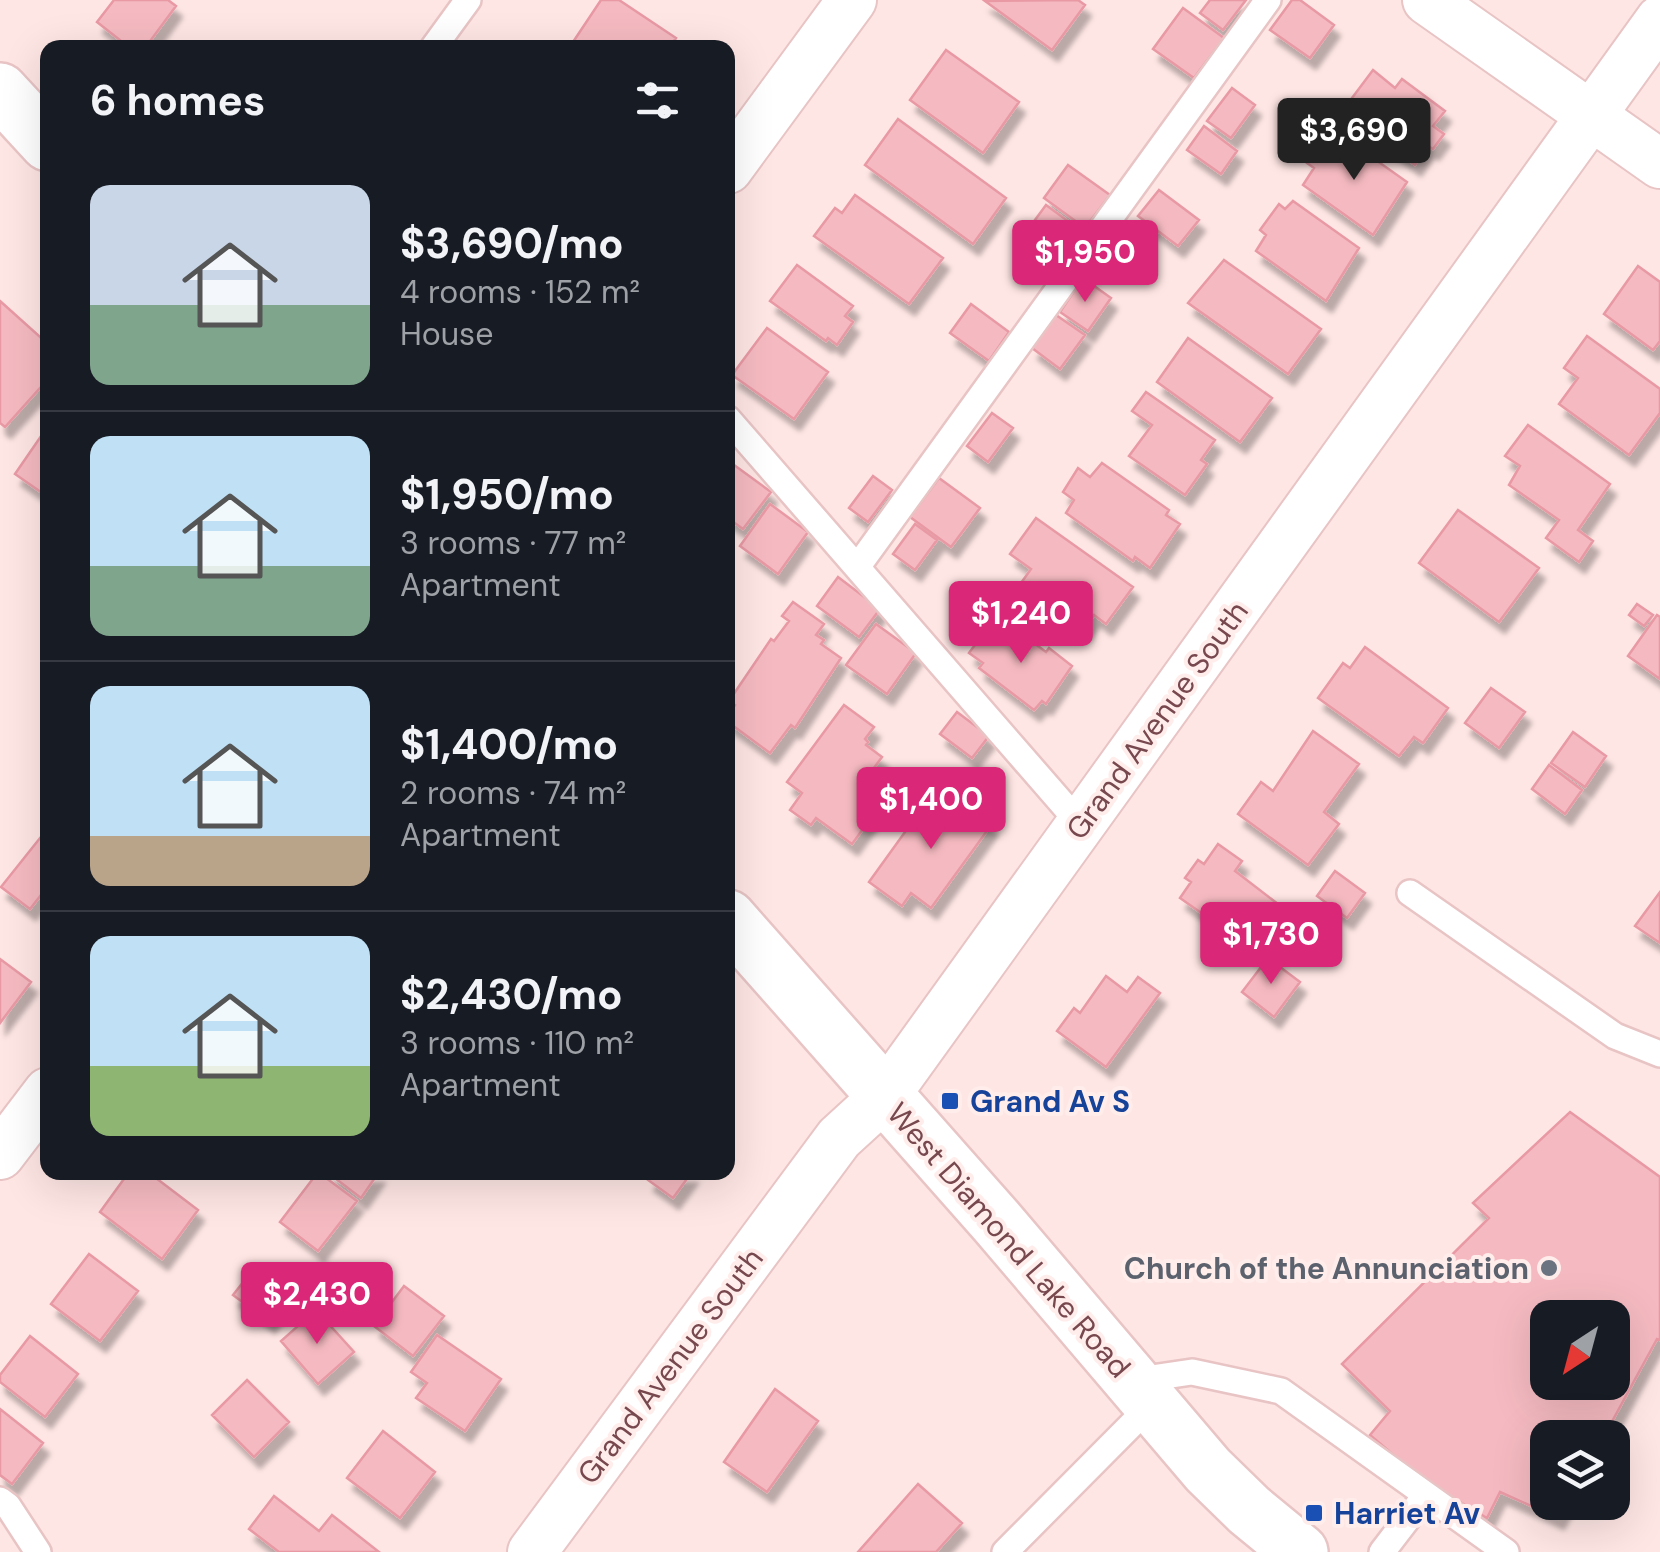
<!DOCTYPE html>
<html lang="en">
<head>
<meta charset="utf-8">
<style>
	:root { --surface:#171b24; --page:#242831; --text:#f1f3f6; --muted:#9ea1a6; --line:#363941; --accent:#db2777 }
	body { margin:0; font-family:"DM Sans",sans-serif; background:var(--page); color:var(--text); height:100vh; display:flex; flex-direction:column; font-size:38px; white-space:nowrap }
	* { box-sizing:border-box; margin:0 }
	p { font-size:32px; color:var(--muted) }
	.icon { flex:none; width:55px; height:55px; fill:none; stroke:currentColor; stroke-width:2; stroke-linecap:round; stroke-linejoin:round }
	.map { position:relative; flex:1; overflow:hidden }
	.details { position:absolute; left:40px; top:40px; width:695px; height:1140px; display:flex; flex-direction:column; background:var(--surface); border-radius:20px; box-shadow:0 10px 40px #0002 }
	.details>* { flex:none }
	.needle { width:65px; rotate:216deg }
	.buttons { position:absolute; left:1530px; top:1300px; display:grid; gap:20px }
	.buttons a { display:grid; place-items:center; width:100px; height:100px; border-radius:20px; background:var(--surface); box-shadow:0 10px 40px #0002; font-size:50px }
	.price { position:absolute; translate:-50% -85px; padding:0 22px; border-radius:10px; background:var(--accent); color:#fff; font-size:32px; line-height:65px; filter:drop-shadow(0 2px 5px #0008) }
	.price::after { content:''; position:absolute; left:50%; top:60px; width:30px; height:22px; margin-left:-15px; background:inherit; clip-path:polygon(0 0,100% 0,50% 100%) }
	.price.selected { background:#222; color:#fff }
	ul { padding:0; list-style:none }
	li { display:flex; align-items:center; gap:30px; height:250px; padding:0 50px }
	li+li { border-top:2px solid var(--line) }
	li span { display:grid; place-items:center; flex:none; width:280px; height:200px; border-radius:20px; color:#555 }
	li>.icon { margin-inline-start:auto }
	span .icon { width:120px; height:120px; fill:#fffc; stroke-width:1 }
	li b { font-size:42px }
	h2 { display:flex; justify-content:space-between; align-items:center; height:120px; padding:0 50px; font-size:42px }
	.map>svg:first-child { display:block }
	.building { fill:#f5bac1; stroke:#e899a4; stroke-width:2.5; fill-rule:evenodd; filter:url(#shadow) }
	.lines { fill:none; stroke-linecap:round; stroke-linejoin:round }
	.service-casing { stroke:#e8c4c5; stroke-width:30 }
	.minor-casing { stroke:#e8c4c5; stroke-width:52 }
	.tertiary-casing { stroke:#e8c4c5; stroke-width:60 }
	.service { stroke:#fff; stroke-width:25 }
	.minor { stroke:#fff; stroke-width:48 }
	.tertiary { stroke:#fff; stroke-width:55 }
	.transit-dot { fill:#1a4fb4; stroke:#ffedeb; stroke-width:4 }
	.worship-dot { fill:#6b7280; stroke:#ffedeb; stroke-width:4 }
	.labels { text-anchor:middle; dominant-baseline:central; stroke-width:8; stroke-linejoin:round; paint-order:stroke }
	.street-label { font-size:30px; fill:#78484f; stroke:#ffedeb }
	.transit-label { font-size:30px; font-weight:bold; fill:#164399; stroke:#ffedeb; text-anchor:start }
	.worship-label { font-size:30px; font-weight:bold; fill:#5b616d; stroke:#ffedeb; text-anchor:end }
</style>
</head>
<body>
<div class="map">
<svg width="1660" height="1552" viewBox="0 0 1660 1552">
	<defs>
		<filter id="shadow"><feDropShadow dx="6" dy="11" stdDeviation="2.5" flood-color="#0004"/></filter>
	</defs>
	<rect width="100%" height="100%" fill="#fee6e4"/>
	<path class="building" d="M114,0H168L176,6L145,48H130L97,22Z
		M601,0H619L676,38L669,48H569Z
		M1078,0L1085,5L1052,50L985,1Z
		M1210,0H1246L1223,30L1200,13Z
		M1292,0H1300L1334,25L1310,58L1270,30Z
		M1183,8L1224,38L1194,78L1153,49Z
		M946,50L1019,102L983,153L910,100Z
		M1373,70L1395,88L1402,79L1445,111L1433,126L1444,134L1433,149L1428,146L1415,165L1365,128L1372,118L1349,102Z
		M1232,88L1255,105L1231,138L1207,121Z
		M898,119L1006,198L973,244L865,165Z
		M1204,126L1237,151L1221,174L1187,150Z
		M1339,134L1407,182L1373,235L1303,185L1314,168L1307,163L1326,137L1334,142Z
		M1068,165L1110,195L1085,228L1044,198Z
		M1159,190L1199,220L1178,246L1138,216Z
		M855,195L943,258L909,304L814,236L835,208L842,213Z
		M1293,201L1359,248L1326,301L1256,251L1266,235L1260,230L1279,204L1285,209Z
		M1046,205L1080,230L1055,264L1021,239Z
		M1224,260L1321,329L1288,374L1188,303Z
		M797,265L853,306L845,316L853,322L837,345L828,338L826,341L770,301Z
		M1638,266L1660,282V341L1653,350L1604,314Z
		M1083,278L1111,298L1088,331L1060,312Z
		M0,301L48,344V379L5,427L0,423Z
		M971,304L1009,332L989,361L950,333Z
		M1056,315L1085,335L1060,369L1032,348Z
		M767,328L828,372L794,419L732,375Z
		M1587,336L1660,389V413L1629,455L1559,404L1578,378L1564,368Z
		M1188,338L1272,398L1240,442L1157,382Z
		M1146,392L1215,440L1201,460L1207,464L1185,495L1129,456L1152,425L1132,411Z
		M992,413L1013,428L988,462L967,446Z
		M1528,425L1610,484L1578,530L1593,541L1579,562L1546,538L1559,520L1509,485L1520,466L1505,456Z
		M48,426V497L15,474Z
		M730,462L771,492L743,529L728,518V466Z
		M1102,463L1169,510L1166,515L1180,524L1150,568L1135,557L1133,561L1066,513L1074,500L1063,492L1078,468L1090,477Z
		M873,476L892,490L868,522L849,508Z
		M939,478L980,508L951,547L910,517Z
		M770,504L808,532L778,574L740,546Z
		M1458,510L1539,568L1499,622L1419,563Z
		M1036,518L1133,587L1106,624L1094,615L1084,629L1021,583L1031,569L1010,554Z
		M915,524L937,540L915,570L893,554Z
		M838,577L880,609L859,637L817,606Z
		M793,602L824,624L816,635L824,640L821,644L841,658L795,728L791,725L770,753L728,722V716L735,705L729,701L771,639L774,641L789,621L782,616Z
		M1637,604L1653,615L1644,626L1629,615Z
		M1657,615L1660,617V679L1628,656Z
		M876,624L916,653L887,694L846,665Z
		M1010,625L1046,652L1049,648L1072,666L1046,704L1042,701L1034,710L979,668L983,663L969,653L986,630L998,640Z
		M1365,647L1448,708L1423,743L1414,737L1399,756L1318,698L1343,663L1350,668Z
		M1491,688L1525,712L1499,748L1465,723Z
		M844,705L874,727L865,739L868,742L866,745L882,757L868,776L890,792L852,844L816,818L811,825L790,810L802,793L787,782Z
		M957,712L989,736L972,758L940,734Z
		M1313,731L1359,764L1324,812L1339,824L1308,865L1238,814L1261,782L1273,791Z
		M1573,732L1606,756L1585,787L1551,763Z
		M1549,765L1582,790L1565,814L1532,789Z
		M931,796L947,807L954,797L992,824L931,908L911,893L902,906L869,882Z
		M48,828V886L30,909L1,887Z
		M1218,844L1242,861L1235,871L1291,914L1268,946L1248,931L1241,941L1180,898L1191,882L1185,878L1198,860L1204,864Z
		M1335,871L1365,893L1347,918L1317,896Z
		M1660,892V943L1635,926Z
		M1268,958L1300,982L1274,1017L1242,992Z
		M0,959L31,982L0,1023Z
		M1106,976L1127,992L1138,977L1160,993L1106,1067L1057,1031L1074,1008L1080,1013Z
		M1570,1112L1660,1177V1340L1657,1339L1603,1438H1548V1502H1567L1558,1518L1500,1492L1487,1518L1423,1480L1370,1435L1390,1411L1342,1364L1489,1218L1473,1203ZM1548,1318H1612V1382H1548Z
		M129,1172H148L198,1210L162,1259L100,1212Z
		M318,1172L357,1201L318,1251L280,1222Z
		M327,1172H379L361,1198Z
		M653,1172H692L673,1198L648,1180Z
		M89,1254L138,1291L100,1341L51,1304Z
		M255,1267L290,1294L269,1322L233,1295Z
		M404,1286L444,1316L413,1356L374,1326Z
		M316,1310L354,1352L318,1384L281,1341Z
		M437,1335L501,1379L465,1431L416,1398L427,1383L411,1372Z
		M30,1336L78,1374L45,1417L0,1382V1375Z
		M247,1380L289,1422L254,1457L212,1415Z
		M775,1389L818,1421L767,1492L724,1462Z
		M0,1409L43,1443L12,1484L0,1475Z
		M383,1431L435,1472L400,1518L347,1478Z
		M918,1484L962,1523L936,1552H858Z
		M274,1496L319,1531L332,1515L379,1552H279L249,1529Z"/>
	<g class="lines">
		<g class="service-casing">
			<path id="service" d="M433,48L468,0
				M728,419L1081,825
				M858,566L1268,0
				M1410,893L1615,1036L1660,1054
				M1131,1381L1192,1372L1281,1391L1506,1552
				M0,1500L8,1506L38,1552
				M1005,1552L1152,1404
				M1382,1552L1425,1496"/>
		</g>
		<g class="minor-casing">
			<path id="minor" d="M1427,0L1660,164
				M728,169L852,0
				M0,1155L48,1092
				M532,1552L839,1138L885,1096L1660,20"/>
		</g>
		<g class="tertiary-casing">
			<path id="tertiary" d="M0,91L48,143
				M728,918L996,1221L1208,1470L1249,1510L1300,1552"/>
		</g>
		<use href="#service" class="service"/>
		<use href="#minor" class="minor"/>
		<use href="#tertiary" class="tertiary"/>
	</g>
	<g class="transit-dot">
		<rect x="940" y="1091" width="20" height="20" rx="5"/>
		<rect x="1304" y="1503" width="20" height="20" rx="5"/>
	</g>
	<circle class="worship-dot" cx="1549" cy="1268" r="10"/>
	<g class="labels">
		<g class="street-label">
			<text transform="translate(1157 720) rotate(-54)">Grand Avenue South</text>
			<text transform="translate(1009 1240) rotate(49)">West Diamond Lake Road</text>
			<text transform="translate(670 1366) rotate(-53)">Grand Avenue South</text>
		</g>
		<g class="transit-label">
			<text x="970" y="1101">Grand Av S</text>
			<text x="1334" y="1513">Harriet Av</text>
		</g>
		<g class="worship-label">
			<text x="1529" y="1268">Church of the Annunciation</text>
		</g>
	</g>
</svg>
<div class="buttons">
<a><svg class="needle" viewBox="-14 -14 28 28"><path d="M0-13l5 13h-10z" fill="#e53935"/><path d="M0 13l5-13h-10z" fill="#9ea1a6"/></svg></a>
<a><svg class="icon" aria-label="layers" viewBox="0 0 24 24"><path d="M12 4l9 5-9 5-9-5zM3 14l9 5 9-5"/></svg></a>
</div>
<b class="price selected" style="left:1354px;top:183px">$3,690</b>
<b class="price" style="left:1085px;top:305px">$1,950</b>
<b class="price" style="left:1021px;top:666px">$1,240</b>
<b class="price" style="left:931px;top:852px">$1,400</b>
<b class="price" style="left:1271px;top:987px">$1,730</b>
<b class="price" style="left:317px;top:1347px">$2,430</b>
<section class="details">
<h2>6 homes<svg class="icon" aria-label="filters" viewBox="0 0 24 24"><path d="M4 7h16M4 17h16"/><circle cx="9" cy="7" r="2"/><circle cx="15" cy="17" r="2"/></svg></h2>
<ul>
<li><span style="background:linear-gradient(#c9d6e8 60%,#7fa58c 0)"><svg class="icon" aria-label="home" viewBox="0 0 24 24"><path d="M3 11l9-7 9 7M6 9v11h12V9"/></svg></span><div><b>$3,690/mo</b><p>4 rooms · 152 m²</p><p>House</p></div></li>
<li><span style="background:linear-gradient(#bfe0f5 65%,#7fa58c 0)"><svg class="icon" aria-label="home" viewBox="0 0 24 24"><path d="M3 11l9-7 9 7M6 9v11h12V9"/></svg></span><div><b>$1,950/mo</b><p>3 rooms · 77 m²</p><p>Apartment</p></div></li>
<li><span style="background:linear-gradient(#bfe0f5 75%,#b9a48a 0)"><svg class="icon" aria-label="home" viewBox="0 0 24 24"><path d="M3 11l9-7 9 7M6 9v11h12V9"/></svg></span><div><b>$1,400/mo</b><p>2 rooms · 74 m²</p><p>Apartment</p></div></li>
<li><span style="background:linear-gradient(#bfe0f5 65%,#8fb573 0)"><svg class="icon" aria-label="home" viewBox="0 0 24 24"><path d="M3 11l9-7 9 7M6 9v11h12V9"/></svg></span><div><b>$2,430/mo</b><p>3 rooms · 110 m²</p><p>Apartment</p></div></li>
</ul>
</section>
</div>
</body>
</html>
